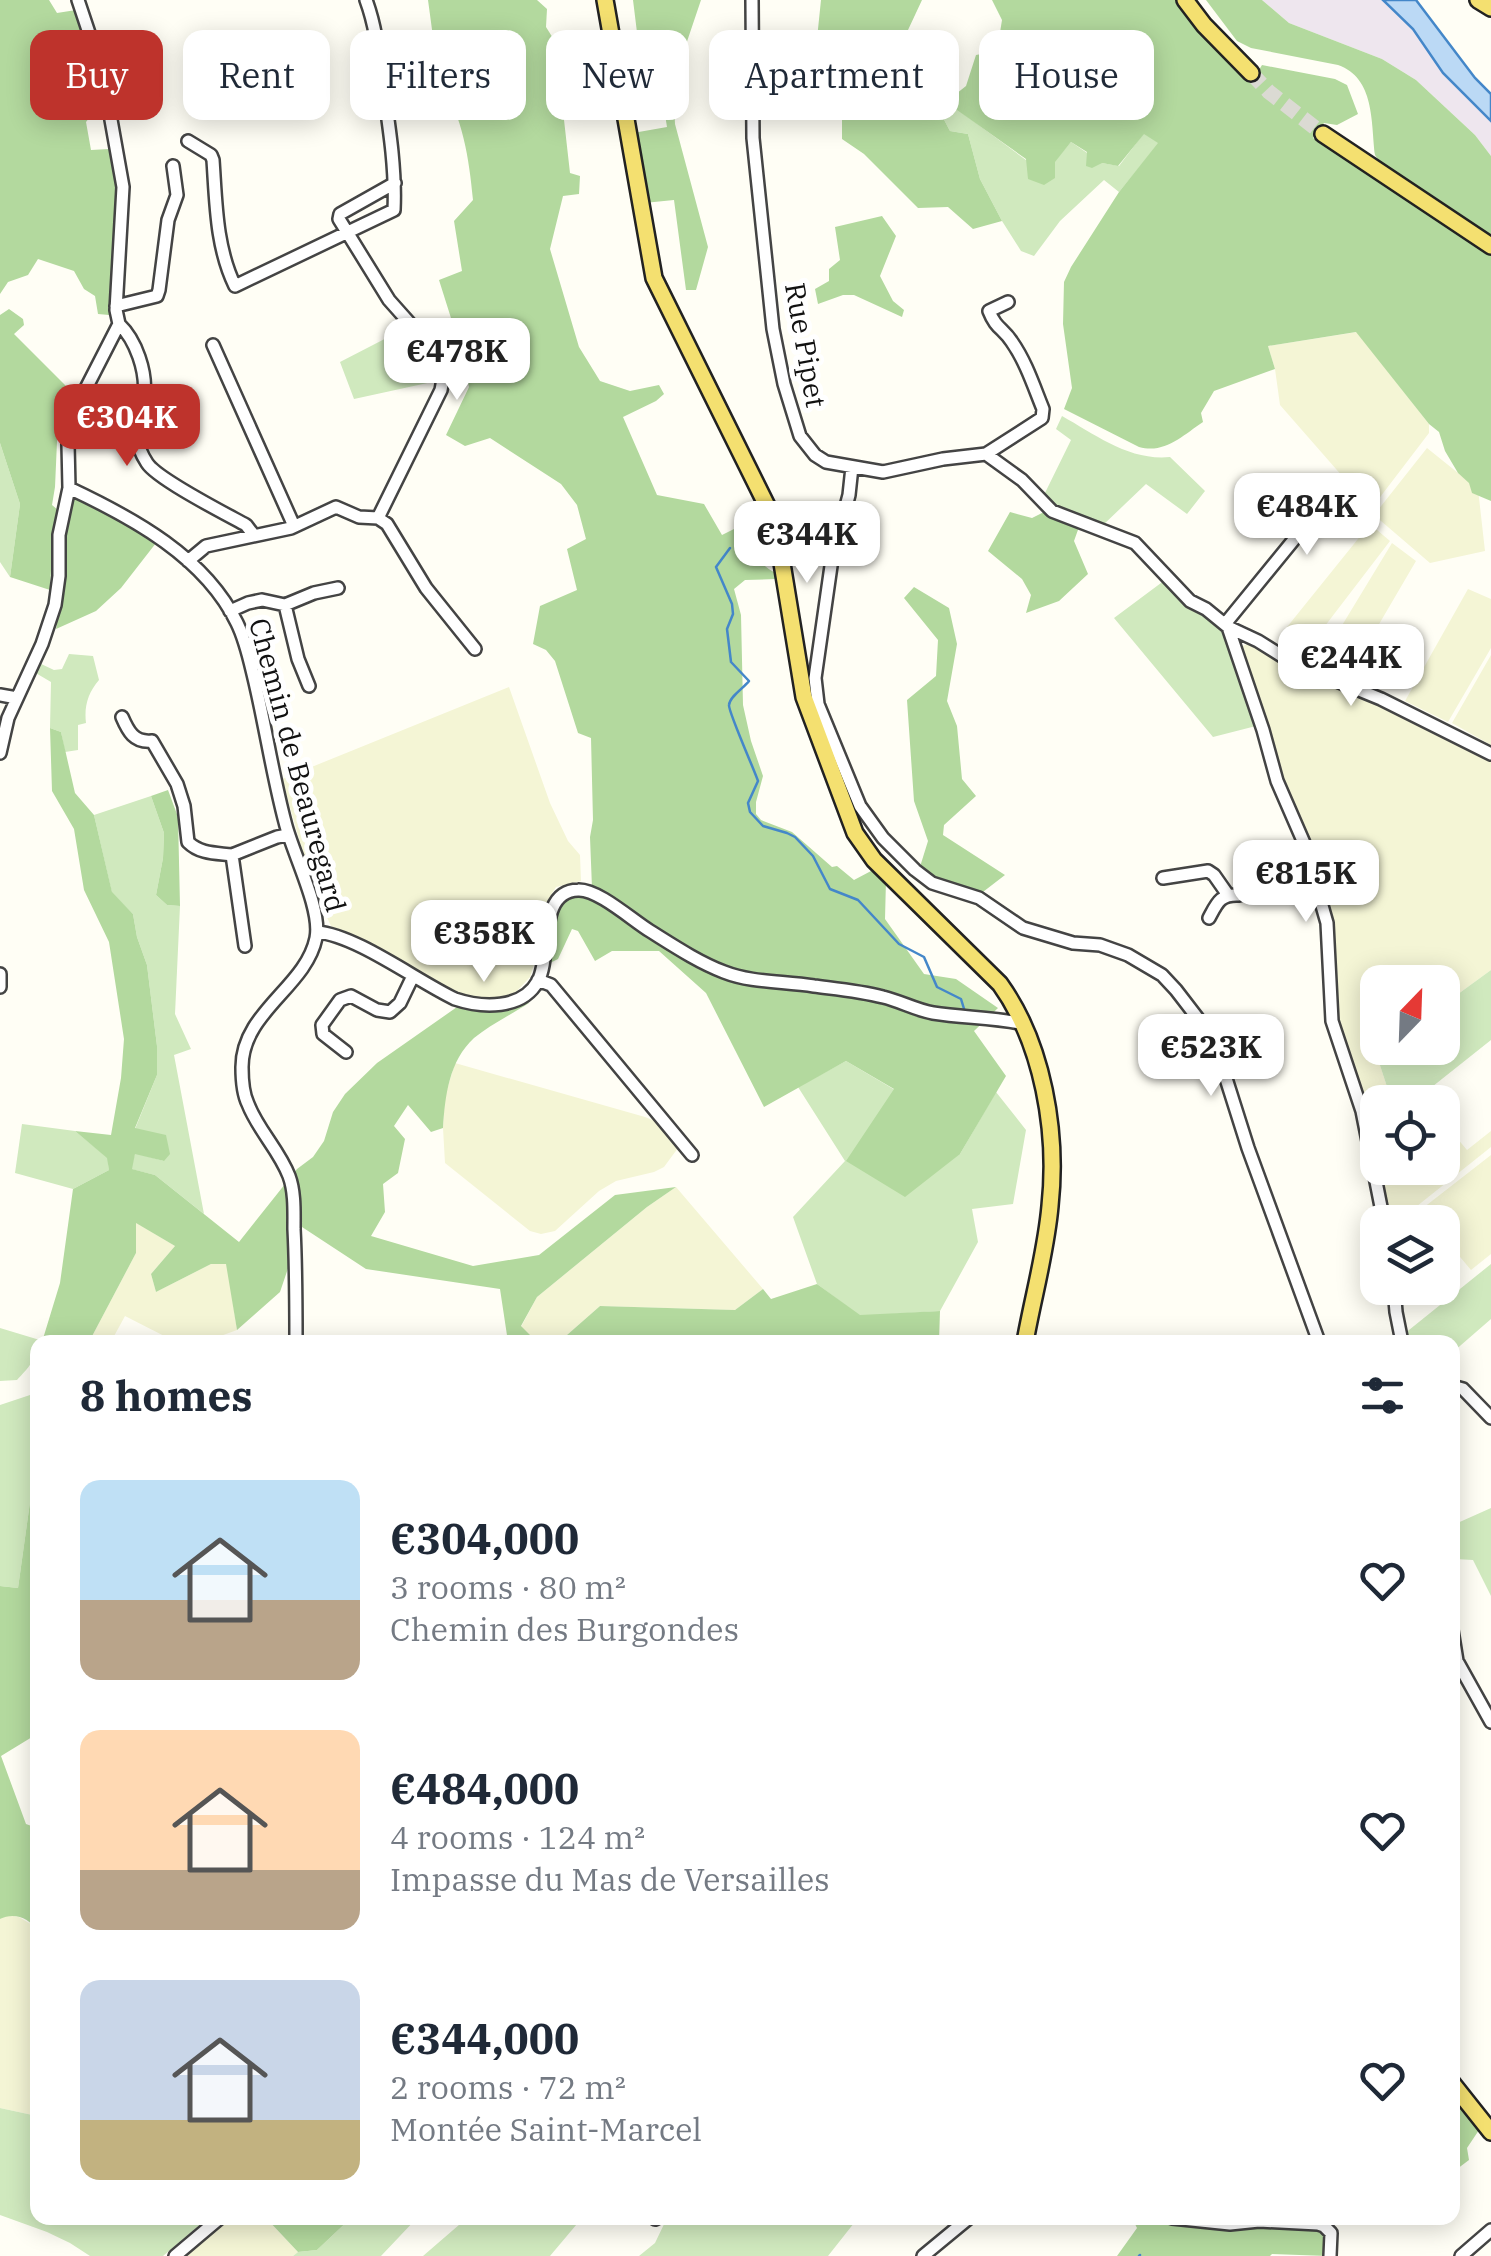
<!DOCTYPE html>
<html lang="en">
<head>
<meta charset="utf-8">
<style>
	:root { --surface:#fff; --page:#f2f2f3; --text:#1f2937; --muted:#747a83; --accent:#be332c }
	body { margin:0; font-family:"IBM Plex Serif",serif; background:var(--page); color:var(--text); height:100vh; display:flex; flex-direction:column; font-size:38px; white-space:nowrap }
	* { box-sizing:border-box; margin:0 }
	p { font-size:32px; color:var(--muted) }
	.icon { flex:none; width:55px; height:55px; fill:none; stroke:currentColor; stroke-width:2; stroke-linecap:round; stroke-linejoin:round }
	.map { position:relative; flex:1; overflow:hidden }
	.drawer { position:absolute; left:30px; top:1335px; width:1430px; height:890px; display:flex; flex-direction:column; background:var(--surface); border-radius:20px; box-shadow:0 5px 25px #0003 }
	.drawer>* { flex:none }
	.hud { position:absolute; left:30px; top:30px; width:1432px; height:90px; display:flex; gap:20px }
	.needle { width:65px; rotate:23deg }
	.fabs { position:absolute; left:1360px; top:965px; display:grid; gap:20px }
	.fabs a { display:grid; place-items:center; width:100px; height:100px; border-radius:20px; background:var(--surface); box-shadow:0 5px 25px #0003; font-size:50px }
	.price { position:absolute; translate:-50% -85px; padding:0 22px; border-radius:20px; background:#fff; color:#222; font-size:32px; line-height:65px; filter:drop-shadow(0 2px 5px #0008) }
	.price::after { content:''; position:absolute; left:50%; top:60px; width:30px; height:22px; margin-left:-15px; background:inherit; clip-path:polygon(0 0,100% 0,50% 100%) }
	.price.current { background:var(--accent); color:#fff }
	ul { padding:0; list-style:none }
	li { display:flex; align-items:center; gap:30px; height:250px; padding:0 50px }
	li span { display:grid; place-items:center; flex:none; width:280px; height:200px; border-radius:20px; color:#555 }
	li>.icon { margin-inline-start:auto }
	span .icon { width:120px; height:120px; fill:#fffc; stroke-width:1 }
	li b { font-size:42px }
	h2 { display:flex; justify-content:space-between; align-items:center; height:120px; padding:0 50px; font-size:42px }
	.chip { padding:0 35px; border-radius:20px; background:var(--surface); box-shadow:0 5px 25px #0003; font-size:35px; line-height:90px }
	.chip.current { background:var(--accent); color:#fff }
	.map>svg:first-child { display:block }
	.industrial { fill:#eee6ee }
	.farmland { fill:#f4f5d5 }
	.green { fill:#d0e9be }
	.forest { fill:#b3d99e }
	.water { fill:#bbd9f5; stroke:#4487c9; stroke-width:2.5 }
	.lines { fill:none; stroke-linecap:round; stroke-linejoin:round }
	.stream { stroke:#4487c9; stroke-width:2.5 }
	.major-tunnel { stroke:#dbdad3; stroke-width:15; stroke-dasharray:15 8; stroke-linecap:butt }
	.minor-casing { stroke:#444; stroke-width:16 }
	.major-casing { stroke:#222; stroke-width:20 }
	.minor { stroke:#fff; stroke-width:11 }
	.major { stroke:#f4e070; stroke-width:15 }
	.labels { text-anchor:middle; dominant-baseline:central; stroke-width:10; stroke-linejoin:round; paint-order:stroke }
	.street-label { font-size:28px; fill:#111; stroke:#fff }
</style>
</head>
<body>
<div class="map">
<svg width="1491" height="2256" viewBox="0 0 1491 2256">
	<rect width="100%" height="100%" fill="#fffef5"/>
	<path class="industrial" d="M1262,0H1383L1413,29L1443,73L1491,121V156L1475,135L1416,80L1382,59L1289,23Z"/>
	<path class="farmland" d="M1357,332L1429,424V433L1371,509L1280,405L1275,369L1268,346Z
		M1427,448L1478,489L1485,551L1430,563L1374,515Z
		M1370,524L1390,541L1302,656L1278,643L1279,637Z
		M1392,543L1416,561L1368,643L1341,627Z
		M1468,589L1491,599V648L1448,722L1405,701Z
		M1248,644L1387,705L1491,757V970L1443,1005L1442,982H1378V1048H1383L1376,1053L1392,1102H1378L1377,1131L1373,1134L1340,1036L1336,1013L1333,934L1283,791L1240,647Z
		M1491,655V745L1452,723Z
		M509,687L550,803L568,841L580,855L581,881L556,887L551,895L542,923L536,958L530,977L515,993L495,999H470L455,995L331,926L312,885L282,779Z
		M455,1063L645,1117L655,1121L678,1148L664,1167L654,1172L616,1181L599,1191L555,1231L541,1234L530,1231L445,1163L443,1128L445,1096Z
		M1451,1131L1467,1150L1491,1131V1147L1397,1222H1389L1382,1187L1407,1168H1442L1443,1139Z
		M1491,1155V1254L1471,1270L1445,1239L1443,1240L1442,1222H1405Z
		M676,1187L763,1289L735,1310L600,1306L559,1342H537L521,1327L537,1297L647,1207Z
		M135,1222L175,1246L151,1274L156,1292L211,1264L227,1263L237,1330L204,1342H176L125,1316L113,1338L119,1342H89L136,1253Z
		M8,1915L19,1917L34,1926L37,1931V2116L0,2108V1919Z
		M227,2218H266L298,2252L293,2256H183Z"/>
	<path class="green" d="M950,104L1026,160L1054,162L1071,142L1102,163L1119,166L1144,133L1159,143L1119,192L1104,180L1060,221L1034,256L1021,251L1002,221L980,179L968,134L950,131L940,112Z
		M402,330H409L438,363L440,377L432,382L354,399L340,362Z
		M1062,416C1096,435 1129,461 1170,457L1205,491L1187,514L1146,484L1101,527L1060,513L1043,497L1071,440L1056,429Z
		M0,443L20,504L10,577L0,562Z
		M1165,580L1193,611L1199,612L1221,628L1236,665L1256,726L1213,737L1114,618Z
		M69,654L93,656L99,680C88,693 84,706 86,723L78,725V750L65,752L61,732L50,728L51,682L34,672L39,663L54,670L62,669Z
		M151,796L164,833L163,858L156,895L167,905L180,906L175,1014L191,1049L174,1055L204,1214L155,1175L131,1169L135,1153L164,1161L135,1129L157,1075V1046L147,965L137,937L133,914L112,893L94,815Z
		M1491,970V1040L1413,1102H1392L1376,1053L1383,1048H1442L1443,1005Z
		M846,1061L895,1090L960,1154L996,1092L1026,1130L1013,1204L972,1209L978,1242L940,1311L860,1316L817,1284L793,1217L845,1161L798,1087Z
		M22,1124L75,1131L108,1158L109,1170L73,1189L15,1173Z
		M1491,1264V1319L1453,1352L1452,1342H1406L1405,1333L1409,1330Z
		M0,1328L43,1341L38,1342C37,1360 28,1368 17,1380L0,1381Z
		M36,1393L37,1452L18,1588L0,1586V1405Z
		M1491,1508V1596L1473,1560L1455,1559L1453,1525Z
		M0,2108L37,2116L38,2218H208L163,2256H90L70,2243L47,2232L0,2215Z
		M351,2218H417L381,2256H293L298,2252L317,2250Z
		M467,2218H582L550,2256H423Z
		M667,2218H858L828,2256H639L655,2243Z"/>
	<path class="forest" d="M0,0H49L57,13L76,10L102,94H97L93,113L86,122L91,150L109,149L117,178L118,194L109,315L98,314L95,296L84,289L74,271L38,259L28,275L8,282L0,294Z
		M428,0H537L547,9L546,27L556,43L557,75L570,86L573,104L563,111L570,173L580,176L579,194L563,196L550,249L579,347L600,381L630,391L659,385L664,394L656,401L623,417L657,495L704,504L722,535L756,518C765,533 757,544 751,558C762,561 766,569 776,573V579L745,580L734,589L741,615L743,705L751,741L763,776L756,802V814L761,820L792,832L832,867L837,866L854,880L871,871L886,880L885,919L924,974L956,979L998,1008L974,1031L1006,1076L960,1154L905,1197L846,1161L894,1089L846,1061L764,1107L706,993L659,951H612L595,961L578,931L572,929L558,959L548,964L557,907L563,898L592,888L590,837L593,820L591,738L578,733L555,661L546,650L533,644L540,606L577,590L567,549L586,539L577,505L561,484L490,438L465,446L446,435L469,387L462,353L439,280L462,271L454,221L473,200C469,158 463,118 440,80C432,67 420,55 411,43L433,37Z
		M633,0H701L673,83L675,124L708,247L696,290H686L674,200L644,203L633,133L667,127L660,83L643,81Z
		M821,0H922L908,30L912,46L904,66L915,74L933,81L918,103L932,113L966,86L976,55L997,51L1002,20L992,0H1175L1212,45L1251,83L1262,65L1335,79L1347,85L1358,114L1337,125L1324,123L1313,138L1491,256V501L1472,493L1469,483L1458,473L1445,451L1439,432L1429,424L1356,332L1268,346L1275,369L1214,391L1201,413L1203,422C1182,436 1165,454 1139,447L1064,409L1072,388L1063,324L1064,282L1071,267L1119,192L1158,143L1144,134L1118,166L1102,163L1092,168L1086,166L1087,152L1071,142L1055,162V178L1044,185L1028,179L1026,159L950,105L940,112L950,131L968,134L980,179L1002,221L973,229L948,207L918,208L864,154L842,139V104L812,87Z
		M1206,0H1262L1289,23L1382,59L1416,80L1475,135L1491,156V236L1379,161L1375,155C1371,122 1375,78 1338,65L1251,48L1237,41Z
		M882,216L896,236L880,276L893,301L904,310L902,317L854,295H843L818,304L815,289L829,281V269L840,260L835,227Z
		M9,309L23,319L24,325L14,334L74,394L67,417L58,419L55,487L52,505L58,510L53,531L50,590L10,577L20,504L0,443V315Z
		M75,495L114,513L156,543L121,588L96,611L56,629L63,585L64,530Z
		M1010,512L1032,518L1044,512L1079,527L1074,541L1088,574L1059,601L1026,613L1031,595L1022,579L988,551Z
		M914,587L949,608L957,644L947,701L957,726L962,779L976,796L944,825L943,835L1005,875L979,895L937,880L919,870L928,841L914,801L907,700L936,676L938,640L904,598Z
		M50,728L61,732L75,793L94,815L112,892L133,914L137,937L147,965L157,1046V1075L135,1128L166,1135L170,1154L164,1161L135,1154L132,1169L155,1175L239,1242L297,1169L313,1157L324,1141L333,1112L345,1094L377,1063L457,1007C487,1016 498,1011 527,1001L529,1003C512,1014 490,1025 474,1038C449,1061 445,1096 443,1128L431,1132L408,1105L394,1126L405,1139L398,1173L383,1184L385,1212L371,1236L473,1266L539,1255L615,1195L676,1187L647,1207L537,1297L521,1326L537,1342H508L500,1289L366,1269L302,1227L280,1292L237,1330L226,1264H211L156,1292L151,1274L175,1246L136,1223V1253L89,1342H42L60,1283L73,1189L109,1170L107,1158L75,1131L111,1135L121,1078L124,1039L109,942L84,890L74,829L52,791Z
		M168,790L178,817L180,906L167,905L156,895L163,858L164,833L151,796Z
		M817,1284L860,1315L940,1311L939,1342H559L600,1306L735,1310L763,1289L771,1299Z
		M37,1452V1734L1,1756L26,1824L37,1828V1931C30,1918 14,1912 0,1919V1586L18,1588Z
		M1452,2094L1479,2130L1467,2148L1469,2160L1453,2172Z
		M266,2218H351L317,2250L298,2252Z
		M1132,2218H1163L1175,2222L1233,2229L1305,2226L1325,2232L1327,2256L1272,2254L1270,2256H1117L1137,2228Z"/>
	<path class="water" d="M1383,0H1416L1475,78L1491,94V121L1443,73L1413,29Z"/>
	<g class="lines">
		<path class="stream" d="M730,548L716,567L732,604L733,614L727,629L731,662L749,681C744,688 730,696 729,705C728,711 754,769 758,781L748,803L750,812L763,826L787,833L795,837L813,856L830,889L858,900L899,944L924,957L937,987L961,999L965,1012
			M1139,2256L1140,2255"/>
		<path class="major-tunnel" d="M1251,73L1269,92L1323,134"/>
		<g class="minor-casing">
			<path id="minor" d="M752,0L753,138L773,329L784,384L800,436L815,455L826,462L883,472L943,459L986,454L1022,480L1052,511L1135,543L1190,601L1206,609L1228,627L1258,641L1293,663L1381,699L1491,754
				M188,141L211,155L213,160C216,203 216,247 235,286L394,210C396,169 389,126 383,85C379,56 376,27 366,0
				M116,306L157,296L159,290L168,220L177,195L173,166
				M119,324C136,340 147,372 144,396C140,424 129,435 147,463C157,479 226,514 246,525L253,534
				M213,345L294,526
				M986,454L1042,418L1043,409C1034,387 1026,362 1012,342C1003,328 996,329 989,311L1008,302
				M852,467L849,495L832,559L815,678L818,704L860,806L883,838L915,870L932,883L979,898L1023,928L1073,943L1100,945L1128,955L1162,975L1176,990L1206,1029L1217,1050L1248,1148L1319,1342
				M69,488C133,518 205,557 237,623C245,639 249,657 253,674C265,723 272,773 285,822C292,852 322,909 316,938C306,987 242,1012 242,1067C242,1078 243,1094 248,1104C258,1130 279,1150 289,1176C295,1192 294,1212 294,1229C296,1267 296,1305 296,1342
				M378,518L441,390C444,376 444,368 438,355L389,300L339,219L340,214L395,183
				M188,561L206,546L291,528L336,507L359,517L378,518L387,524L426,588L475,649
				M285,605L298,659L309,686
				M230,611L248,603L262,600L285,605L314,593L338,588
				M1225,624L1305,526V516L1278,492
				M1228,627L1263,730L1277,781L1304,843L1327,923L1332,1021L1362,1111L1384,1222
				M0,695L17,698
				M122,717C128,731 134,743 152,741L177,784L184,806L188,842C200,854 216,853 232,855
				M0,753L8,718L42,644L55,605L59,576V535L69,488L68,444L72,421L77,406L119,324L116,310L123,187L103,75L78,0
				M1163,878L1208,871L1214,875L1228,895
				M1209,918C1217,903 1220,894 1239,895L1314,877
				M317,932C356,935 417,981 455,999C482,1008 522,1010 538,981C552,956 537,891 578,890C598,889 632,920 650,931C674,946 698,962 724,972C752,983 784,981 814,986C837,989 860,991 883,997C900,1001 916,1010 933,1013C964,1018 994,1017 1024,1024
				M245,946L232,855L277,837L288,835
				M0,974V987
				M538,980L551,985L692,1155
				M346,1052L323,1034L322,1025L340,1000L351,996L377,1010L390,1012L400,1003L413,976
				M1394,1288L1396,1312L1402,1342
				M1452,1386L1463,1389L1491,1418
				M1452,1630L1457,1661L1491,1722
				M1172,2218L1230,2224L1259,2221L1318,2224L1324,2226L1331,2233L1330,2256
				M655,2219L657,2218
				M175,2256L220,2218
				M923,2256L969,2218
				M1461,2256L1491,2230"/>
		</g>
		<g class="major-casing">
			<path id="major" d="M605,0L654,278L772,516L778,539L804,697L855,833L874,860L1000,984C1043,1044 1058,1132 1050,1206C1046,1252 1033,1297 1025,1342
				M1185,0L1204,25L1251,73
				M1478,0L1491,8
				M1323,134L1491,246
				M1452,2083L1491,2132"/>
		</g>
		<use href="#minor" class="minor"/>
		<use href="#major" class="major"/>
	</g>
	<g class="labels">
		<g class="street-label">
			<text transform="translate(806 345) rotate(80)">Rue Pipet</text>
			<text transform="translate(298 765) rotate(75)">Chemin de Beauregard</text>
		</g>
	</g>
</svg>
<div class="fabs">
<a><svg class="needle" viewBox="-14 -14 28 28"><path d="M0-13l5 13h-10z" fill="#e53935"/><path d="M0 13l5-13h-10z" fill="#747a83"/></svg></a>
<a><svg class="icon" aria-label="locate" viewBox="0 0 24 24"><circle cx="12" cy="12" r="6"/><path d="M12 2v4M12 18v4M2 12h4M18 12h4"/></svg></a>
<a><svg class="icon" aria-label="layers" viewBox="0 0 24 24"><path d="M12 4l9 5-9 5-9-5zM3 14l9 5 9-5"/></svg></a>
</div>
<b class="price" style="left:457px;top:403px">€478K</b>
<b class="price current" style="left:127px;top:469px">€304K</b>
<b class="price" style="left:1307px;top:558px">€484K</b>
<b class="price" style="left:807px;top:586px">€344K</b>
<b class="price" style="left:1351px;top:709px">€244K</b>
<b class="price" style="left:1306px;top:925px">€815K</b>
<b class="price" style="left:484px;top:985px">€358K</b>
<b class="price" style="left:1211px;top:1099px">€523K</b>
<div class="hud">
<a class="chip current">Buy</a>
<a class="chip">Rent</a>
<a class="chip">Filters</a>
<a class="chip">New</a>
<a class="chip">Apartment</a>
<a class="chip">House</a>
</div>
<section class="drawer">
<h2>8 homes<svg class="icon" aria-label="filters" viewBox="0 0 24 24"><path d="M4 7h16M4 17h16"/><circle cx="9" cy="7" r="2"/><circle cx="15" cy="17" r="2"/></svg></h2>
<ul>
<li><span style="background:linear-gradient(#bfe0f5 60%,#b9a48a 0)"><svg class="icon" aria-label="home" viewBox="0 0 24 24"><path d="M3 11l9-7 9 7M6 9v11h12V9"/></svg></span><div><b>€304,000</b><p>3 rooms · 80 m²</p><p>Chemin des Burgondes</p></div><svg class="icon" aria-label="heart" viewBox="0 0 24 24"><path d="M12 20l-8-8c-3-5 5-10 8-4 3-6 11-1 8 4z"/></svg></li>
<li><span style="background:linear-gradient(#ffd9b3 70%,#b9a48a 0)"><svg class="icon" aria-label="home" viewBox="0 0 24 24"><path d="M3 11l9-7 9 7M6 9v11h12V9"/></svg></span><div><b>€484,000</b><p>4 rooms · 124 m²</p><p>Impasse du Mas de Versailles</p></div><svg class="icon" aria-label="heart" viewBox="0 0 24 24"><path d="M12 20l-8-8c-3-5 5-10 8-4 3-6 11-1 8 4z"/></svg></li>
<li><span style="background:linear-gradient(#c9d6e8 70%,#c2b280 0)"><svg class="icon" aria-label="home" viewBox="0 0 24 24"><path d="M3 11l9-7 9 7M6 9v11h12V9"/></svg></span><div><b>€344,000</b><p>2 rooms · 72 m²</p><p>Montée Saint-Marcel</p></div><svg class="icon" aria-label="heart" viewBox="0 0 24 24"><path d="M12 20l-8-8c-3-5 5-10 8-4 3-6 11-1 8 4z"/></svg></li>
</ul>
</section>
</div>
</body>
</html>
